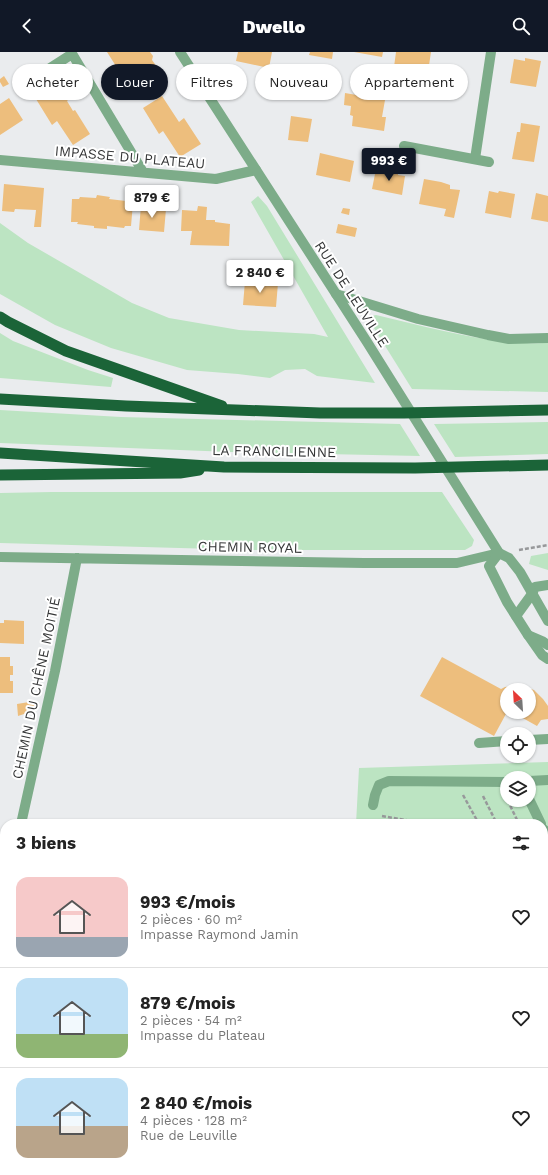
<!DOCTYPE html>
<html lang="fr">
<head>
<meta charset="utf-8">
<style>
	:root { --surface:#fff; --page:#f6f6f6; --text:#222; --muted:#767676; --line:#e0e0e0; --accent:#111827 }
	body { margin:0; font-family:"Work Sans",sans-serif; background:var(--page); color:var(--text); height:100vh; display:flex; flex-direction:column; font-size:15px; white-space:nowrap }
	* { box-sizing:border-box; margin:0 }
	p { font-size:13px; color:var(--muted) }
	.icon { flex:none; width:22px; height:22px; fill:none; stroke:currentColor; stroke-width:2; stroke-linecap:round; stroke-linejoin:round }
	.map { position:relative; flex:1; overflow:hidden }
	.details { position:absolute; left:0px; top:767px; width:548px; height:356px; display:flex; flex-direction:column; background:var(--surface); border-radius:16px 16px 0 0; box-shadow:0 1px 3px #0004 }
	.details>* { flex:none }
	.banner { position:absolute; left:12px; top:12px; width:524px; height:36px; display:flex; gap:8px }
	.needle { width:26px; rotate:335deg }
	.fabs { position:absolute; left:500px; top:631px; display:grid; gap:8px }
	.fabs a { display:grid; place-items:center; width:36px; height:36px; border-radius:50%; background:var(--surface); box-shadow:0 1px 3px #0004; font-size:20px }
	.price { position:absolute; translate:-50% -34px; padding:0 9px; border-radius:4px; background:#fff; color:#222; font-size:13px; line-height:26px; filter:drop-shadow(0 1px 2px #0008) }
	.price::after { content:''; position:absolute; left:50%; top:24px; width:12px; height:9px; margin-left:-6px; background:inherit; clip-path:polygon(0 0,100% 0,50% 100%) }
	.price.current { background:var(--accent); color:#fff }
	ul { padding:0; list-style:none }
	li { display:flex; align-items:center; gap:12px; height:100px; padding:0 16px }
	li+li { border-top:1px solid var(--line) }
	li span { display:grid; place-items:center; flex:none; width:112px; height:80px; border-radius:12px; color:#555 }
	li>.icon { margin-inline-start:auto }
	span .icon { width:48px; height:48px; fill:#fffc; stroke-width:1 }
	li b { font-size:17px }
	h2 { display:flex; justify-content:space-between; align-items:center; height:48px; padding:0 16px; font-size:17px }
	.chip { padding:0 14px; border-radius:18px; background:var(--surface); box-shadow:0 1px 3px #0004; font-size:14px; line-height:36px }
	.chip.current { background:var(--accent); color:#fff }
	header { display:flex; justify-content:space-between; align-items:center; height:52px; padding:0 16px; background:var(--accent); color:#fff; font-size:18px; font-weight:800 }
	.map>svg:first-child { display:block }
	.green { fill:#bce4c2; fill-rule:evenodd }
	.building { fill:#edbe7d }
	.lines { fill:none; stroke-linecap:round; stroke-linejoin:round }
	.path { stroke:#97989a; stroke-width:2.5; stroke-dasharray:4 2; stroke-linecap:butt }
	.service { stroke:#7dac89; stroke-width:10 }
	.pedestrian { stroke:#7dac89; stroke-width:10 }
	.minor { stroke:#7dac89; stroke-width:10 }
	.tertiary { stroke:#7dac89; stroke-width:10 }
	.trunk { stroke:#1b6438; stroke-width:11 }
	.labels { text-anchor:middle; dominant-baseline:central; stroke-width:4; stroke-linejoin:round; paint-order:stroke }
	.street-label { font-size:14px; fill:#353637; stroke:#fff }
</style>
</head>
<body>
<header><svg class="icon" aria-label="back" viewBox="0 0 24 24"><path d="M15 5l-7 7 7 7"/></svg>Dwello<svg class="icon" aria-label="search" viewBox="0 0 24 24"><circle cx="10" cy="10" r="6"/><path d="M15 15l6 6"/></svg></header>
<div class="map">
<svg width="548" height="1123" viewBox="0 0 548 1123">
	<rect width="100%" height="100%" fill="#eaecee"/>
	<path class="green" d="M258,144L267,154L375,331L317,324L305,317L285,318L270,326L238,322L187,318L111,296L55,273L0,242V171L28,191L132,251L169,266L239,278L314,282L328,285L251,150Z
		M376,263C433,276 489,293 548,291V340L412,337L367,265Z
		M0,281L13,289L88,318L113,326L111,335L0,326Z
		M0,358L121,365L400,372L420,404L231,400L0,391Z
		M548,370V402L455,405L434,372Z
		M52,440H442L474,488L472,494L465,498H251L0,491V441Z
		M548,501V518L529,512L531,504Z
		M548,710V916L543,915V772H356L359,716ZM507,726H529V748H507Z"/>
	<path class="building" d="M107,0H150L153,4L152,8L157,15L128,33Z
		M238,0H272L269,16L236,9Z
		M310,0H333L332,7L309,3Z
		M354,0H383L382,5Z
		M396,0H431L428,20L394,15Z
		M525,6L541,9L536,35L510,31L514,7L525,9Z
		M436,22L462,25L459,45L433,41Z
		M4,24L9,32L3,35L0,30V27Z
		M365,31L374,33L372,43L363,41Z
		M57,33L61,40L63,39L69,47L67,49L73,59L75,58L90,82L73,93L57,69L52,73L36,47Z
		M345,41L385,48L382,65H386L384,79L352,74L353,64L350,63L351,54L344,53Z
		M162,44L179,70L184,66L201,92L180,105L163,79L159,82L143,56Z
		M9,46L23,68L0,83V52Z
		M291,64L312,67L308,90L288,88Z
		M521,71L540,74L534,110L512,107L517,80H520Z
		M320,101L354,109L350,130L316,123Z
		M376,117L398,121V123L405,124L402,143L372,137Z
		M424,127L441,130L450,133V137L460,138L454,166L444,164L446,157L419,152Z
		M4,132L44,136L41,175H34L36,158L15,157L14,160L2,159Z
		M489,139L498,141L499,139L515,142L511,166L485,161Z
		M536,141L548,144V170L531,167Z
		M97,143L110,145L109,147L126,149V151H133L131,174H125L124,176L107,174V177L94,176V174L77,172L78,170H71L72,147H79L80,145L96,146Z
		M141,153H151V156L166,157L164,180L139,178Z
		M198,154L207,155L206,168H215V170L230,172L229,194L190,193L192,179H181L182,158L197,159Z
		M343,156L350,157L349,163L341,161Z
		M338,172L357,176L355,185L336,181Z
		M245,229L278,231L276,255L243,253Z
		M4,568L24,569V592L0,591V571H4Z
		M0,605H10V614H13V623H10V629H13V641H0Z
		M442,605L501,637L505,635L517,633L534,638L543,647L548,654V667L541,668L537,674L512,660H529V638H507V660L494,684L420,644Z
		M35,649L34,656L30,660L18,664L17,652Z
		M543,975L548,977V1008L543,1007Z
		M543,1086L548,1088V1103L543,1102Z
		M113,1118H140L137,1123H117L112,1120Z
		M206,1118H231L230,1123H205Z
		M277,1118H305L304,1123H276Z
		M418,1118H427L426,1123H417Z"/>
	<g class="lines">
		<path class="path" d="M519,498L548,493
			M463,743L479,772
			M505,743L519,772
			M483,744L497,772
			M382,764L429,772
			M543,798L548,799
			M543,816L548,818
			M543,836L548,837
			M543,854L548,855
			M543,895L548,897
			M543,912L548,913"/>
		<path class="service" d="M336,242L418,267L488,283L509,287L548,286
			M516,564L532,542L535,535L548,533
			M528,583L542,589L548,593
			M529,688L548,687
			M479,691L507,689
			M0,873L5,874
			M543,1107L548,1109"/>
		<path class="pedestrian" d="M529,729L548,728
			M529,747L541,772
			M373,753L375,743L379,733L389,729L507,730
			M543,777L548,781
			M543,874L548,876"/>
		<path class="minor" d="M71,0L143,120
			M44,20L72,2
			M404,94L489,110
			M475,107L491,0
			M0,108L216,127L256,118
			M0,505L364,511H457L499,501
			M21,772L55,619L77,506
			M0,865L5,843
			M44,1123L47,1118
			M173,1123L176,1118"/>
		<path class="tertiary" d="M180,0L367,290L499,501L509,506L520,520L548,569
			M499,501L489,514L507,550L528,583L542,603L548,607"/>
		<path class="trunk" d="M0,265L8,270L66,299L222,354
			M0,347L126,354L320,361H404L548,358
			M0,401L224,415L415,416L548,413
			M0,423L180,421L199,418"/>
	</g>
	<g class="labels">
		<g class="street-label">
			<text transform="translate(130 105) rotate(5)">IMPASSE DU PLATEAU</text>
			<text transform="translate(352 242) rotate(57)">RUE DE LEUVILLE</text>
			<text transform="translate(274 399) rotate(1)">LA FRANCILIENNE</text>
			<text transform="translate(250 495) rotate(1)">CHEMIN ROYAL</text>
			<text transform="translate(36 636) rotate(-78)">CHEMIN DU CHÊNE MOITIÉ</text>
		</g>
	</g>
</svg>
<div class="fabs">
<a><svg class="needle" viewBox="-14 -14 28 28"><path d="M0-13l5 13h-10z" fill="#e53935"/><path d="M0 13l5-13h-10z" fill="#767676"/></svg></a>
<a><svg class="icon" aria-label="locate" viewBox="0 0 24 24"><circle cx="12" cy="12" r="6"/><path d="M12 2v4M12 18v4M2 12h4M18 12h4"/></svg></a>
<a><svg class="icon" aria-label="layers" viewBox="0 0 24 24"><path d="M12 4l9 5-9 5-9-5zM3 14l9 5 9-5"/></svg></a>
</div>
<b class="price current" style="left:389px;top:130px">993 €</b>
<b class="price" style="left:152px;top:167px">879 €</b>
<b class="price" style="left:260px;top:242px">2 840 €</b>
<div class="banner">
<a class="chip">Acheter</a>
<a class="chip current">Louer</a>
<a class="chip">Filtres</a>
<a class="chip">Nouveau</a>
<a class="chip">Appartement</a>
</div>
<section class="details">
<h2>3 biens<svg class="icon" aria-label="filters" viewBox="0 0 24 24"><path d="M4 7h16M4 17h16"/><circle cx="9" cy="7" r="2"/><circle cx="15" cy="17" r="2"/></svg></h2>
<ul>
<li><span style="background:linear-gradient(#f6c9c9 75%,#9aa5b1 0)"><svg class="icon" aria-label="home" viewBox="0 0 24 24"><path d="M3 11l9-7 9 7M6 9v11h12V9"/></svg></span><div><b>993 €/mois</b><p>2 pièces · 60 m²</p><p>Impasse Raymond Jamin</p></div><svg class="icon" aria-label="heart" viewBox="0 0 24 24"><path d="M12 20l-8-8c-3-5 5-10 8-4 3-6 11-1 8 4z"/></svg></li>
<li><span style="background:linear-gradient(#bfe0f5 70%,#8fb573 0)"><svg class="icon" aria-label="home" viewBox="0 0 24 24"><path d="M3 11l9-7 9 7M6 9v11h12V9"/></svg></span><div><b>879 €/mois</b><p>2 pièces · 54 m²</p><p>Impasse du Plateau</p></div><svg class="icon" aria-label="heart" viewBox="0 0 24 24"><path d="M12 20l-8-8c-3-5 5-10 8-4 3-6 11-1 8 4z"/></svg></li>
<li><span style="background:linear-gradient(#bfe0f5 60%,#b9a48a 0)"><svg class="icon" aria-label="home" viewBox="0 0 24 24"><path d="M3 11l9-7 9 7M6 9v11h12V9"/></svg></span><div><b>2 840 €/mois</b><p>4 pièces · 128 m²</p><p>Rue de Leuville</p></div><svg class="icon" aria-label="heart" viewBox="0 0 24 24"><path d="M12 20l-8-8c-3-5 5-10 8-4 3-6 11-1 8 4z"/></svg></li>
</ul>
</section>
</div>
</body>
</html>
